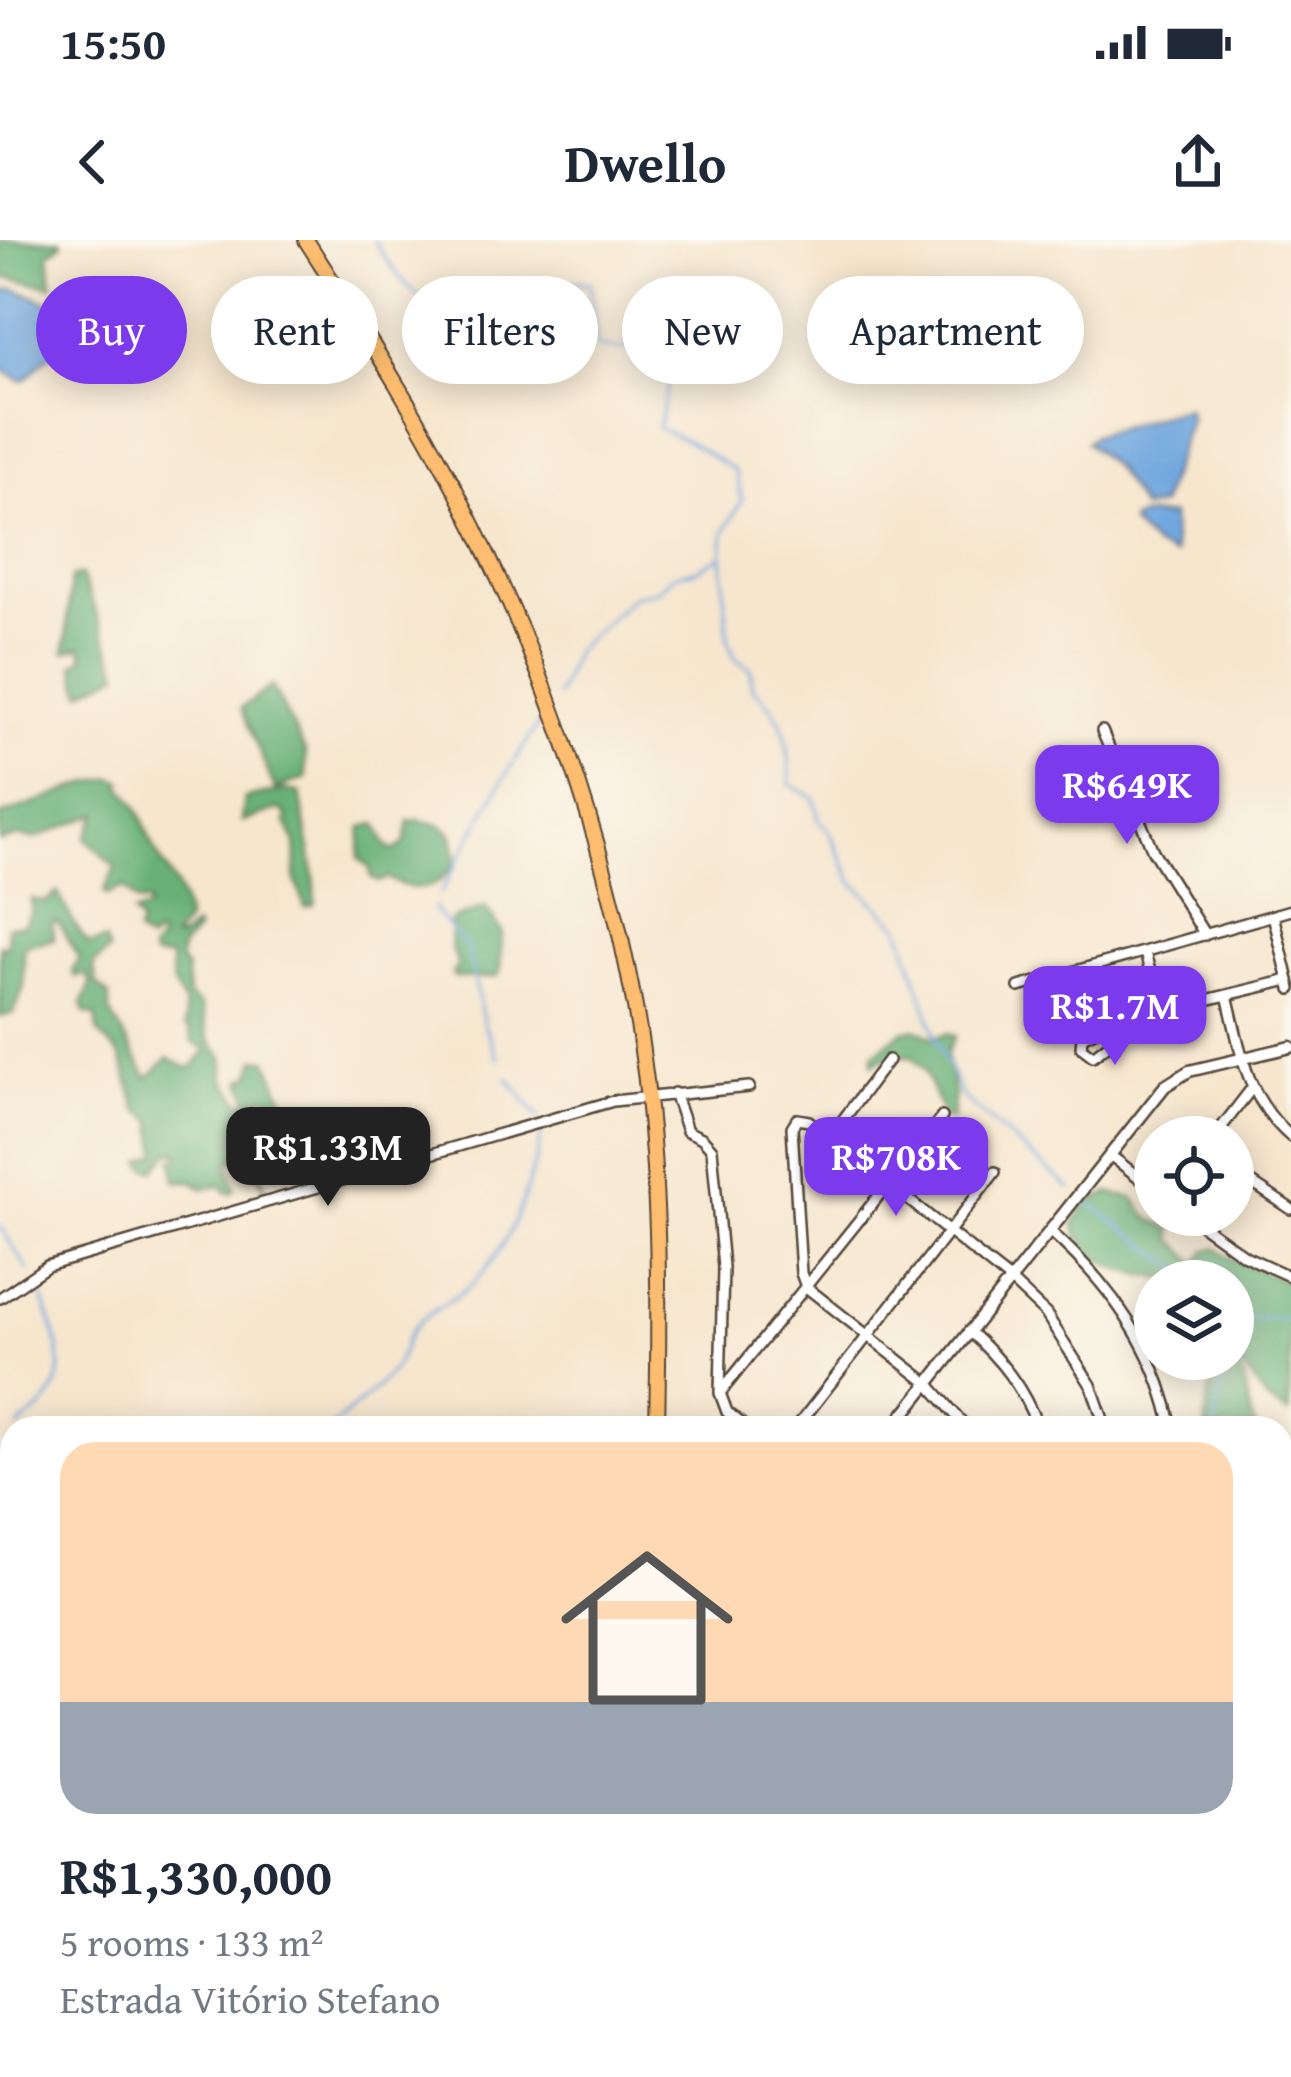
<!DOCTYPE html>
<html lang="en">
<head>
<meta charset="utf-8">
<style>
	:root { --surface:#fff; --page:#f2f2f3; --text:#1f2937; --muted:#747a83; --accent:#7c3aed }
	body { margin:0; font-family:"Gentium Book Plus",serif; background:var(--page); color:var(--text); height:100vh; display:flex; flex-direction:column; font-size:45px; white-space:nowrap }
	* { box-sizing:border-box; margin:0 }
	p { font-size:39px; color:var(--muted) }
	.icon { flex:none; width:66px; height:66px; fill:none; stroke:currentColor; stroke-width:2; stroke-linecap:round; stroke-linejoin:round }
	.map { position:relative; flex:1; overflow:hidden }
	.drawer { position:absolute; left:0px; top:1176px; width:1293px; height:663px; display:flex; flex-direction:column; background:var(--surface); border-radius:36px 36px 0 0; box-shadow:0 6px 30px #0003 }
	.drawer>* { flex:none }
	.hud { position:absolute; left:36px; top:36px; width:1221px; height:108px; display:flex; gap:24px }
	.fabs { position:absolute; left:1134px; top:876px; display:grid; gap:24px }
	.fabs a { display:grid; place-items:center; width:120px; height:120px; border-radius:50%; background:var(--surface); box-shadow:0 6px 30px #0003; font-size:60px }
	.price { position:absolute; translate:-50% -102px; padding:0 27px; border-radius:24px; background:var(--accent); color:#fff; font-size:39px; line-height:78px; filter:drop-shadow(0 3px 6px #0008) }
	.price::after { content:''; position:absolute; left:50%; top:72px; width:36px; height:27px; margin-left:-18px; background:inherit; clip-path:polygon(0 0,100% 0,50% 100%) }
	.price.active { background:#222; color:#fff }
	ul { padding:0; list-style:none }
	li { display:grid; align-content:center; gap:24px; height:636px; padding:0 60px }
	li span { display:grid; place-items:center; height:372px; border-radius:36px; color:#555 }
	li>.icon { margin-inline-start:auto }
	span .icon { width:216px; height:216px; fill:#fffc; stroke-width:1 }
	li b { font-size:51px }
	.pill { padding:0 42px; border-radius:54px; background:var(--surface); box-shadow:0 6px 30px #0003; font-size:42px; line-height:108px }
	.pill.active { background:var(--accent); color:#fff }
	.status { display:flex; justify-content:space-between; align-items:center; height:84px; padding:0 60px; background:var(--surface); direction:ltr }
	.status svg { height:33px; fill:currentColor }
	header { display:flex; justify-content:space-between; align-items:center; height:156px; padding:0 60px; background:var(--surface); font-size:54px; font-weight:700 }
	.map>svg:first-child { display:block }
	.forest { fill:#67b077; stroke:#516d4a; stroke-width:3 }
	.water { fill:#71a7df; stroke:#56687e; stroke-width:3 }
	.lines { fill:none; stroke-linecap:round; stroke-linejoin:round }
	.stream { stroke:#71a7df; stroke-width:3 }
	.minor-casing { stroke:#574638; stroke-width:14 }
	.tertiary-casing { stroke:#574638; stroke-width:15 }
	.secondary-casing { stroke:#574638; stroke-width:16 }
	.trunk-casing { stroke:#574638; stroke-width:18 }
	.minor { stroke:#fff; stroke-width:9 }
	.tertiary { stroke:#fff; stroke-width:10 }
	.secondary { stroke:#fee5c5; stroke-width:12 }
	.trunk { stroke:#fcbd6f; stroke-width:14 }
</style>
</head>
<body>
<div class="status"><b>15:50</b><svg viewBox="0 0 49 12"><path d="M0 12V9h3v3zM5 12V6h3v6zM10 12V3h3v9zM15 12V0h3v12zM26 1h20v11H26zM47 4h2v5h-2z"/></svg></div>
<header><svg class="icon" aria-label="back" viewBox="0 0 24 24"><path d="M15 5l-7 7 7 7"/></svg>Dwello<svg class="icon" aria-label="share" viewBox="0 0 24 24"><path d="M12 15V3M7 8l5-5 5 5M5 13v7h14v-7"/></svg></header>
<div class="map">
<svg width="1291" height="1837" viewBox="0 0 1291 1837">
	<rect width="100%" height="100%" fill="#fbf7ec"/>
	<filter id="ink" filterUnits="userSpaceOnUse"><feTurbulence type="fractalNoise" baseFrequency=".00833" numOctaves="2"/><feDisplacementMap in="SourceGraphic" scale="24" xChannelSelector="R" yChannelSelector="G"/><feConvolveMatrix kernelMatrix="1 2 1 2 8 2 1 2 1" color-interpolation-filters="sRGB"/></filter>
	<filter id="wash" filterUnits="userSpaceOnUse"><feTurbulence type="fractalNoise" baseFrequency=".004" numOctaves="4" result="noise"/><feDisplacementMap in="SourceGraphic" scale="48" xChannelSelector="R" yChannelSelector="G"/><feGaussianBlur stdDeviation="2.7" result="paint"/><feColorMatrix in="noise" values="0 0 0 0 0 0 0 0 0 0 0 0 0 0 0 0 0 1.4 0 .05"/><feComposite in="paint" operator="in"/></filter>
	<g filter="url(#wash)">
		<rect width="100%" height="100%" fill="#f6e6ce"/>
		<path class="forest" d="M0,0H61L62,4L49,13L52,46L0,37Z
			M81,335L120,433L82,452L74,425L84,417L81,407L65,412L71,338Z
			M272,446L305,511L306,538L275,549L241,468Z
			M112,538L123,541L122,547C138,563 142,580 150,599C162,629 184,647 186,681L173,699L178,700L195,686L196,691L181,709L179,720L186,729L188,755L201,767L209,800L223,817L225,840L245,867L248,856L242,840L251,835L256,819H267L288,869L279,876L274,860L268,855L255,861L245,878L266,953L247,907L242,915L228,923L235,949L231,953L225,952V946L202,948L193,941H176L173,919L179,918V912L169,913L154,930L144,926L142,921L158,913L153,880L138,870L120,815L98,793L96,776L85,773L82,764L91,744L86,734L76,737L72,732L79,719L57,681L52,683L54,699L27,705L24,710V747L14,773L0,777V705L7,707L8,686L23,685L32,671L31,659L46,662L58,652C64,665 78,695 90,704L105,700L109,711L93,725L97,744L109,756L110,772L148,838L168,818L188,828L194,826L207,809L192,802L190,790L185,787L184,764L173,745L170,718L153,717L151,712L160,699L156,695L148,702L137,694L140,683L133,674L148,669V663L136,662L123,647L108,655L104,652L115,627L86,598L98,573L34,599L17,596L0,602V576L89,543Z
			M284,550L300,552C303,576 320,650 314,665L305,667L295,637L296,603L286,583L287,575L280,570C265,572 257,579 242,581L245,558Z
			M420,580C452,588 452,586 456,622C435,652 418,655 387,638L379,642L371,637L370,629L359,618L362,587L377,584L386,606L393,611L405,603L409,581Z
			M485,667L502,692L500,732L496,737L456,738L452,734L458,724L451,708V680Z
			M916,788L934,798L948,793L955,796L946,814L954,854L952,879L944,877L923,828L911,816H890L873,824V814L903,791Z
			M1109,953L1134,958L1150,979L1172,988L1173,999L1194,1021H1199L1207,1010L1216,1008L1232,1019L1291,1044L1289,1174L1266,1160L1244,1127L1240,1130C1250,1148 1245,1173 1257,1188H1205L1213,1119H1233V1041C1186,1041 1086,1043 1074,983L1088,962Z"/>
		<path class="water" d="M14,49C39,57 64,67 83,87C70,109 61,105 44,120C34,128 35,135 22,141L4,131L0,120V51Z
			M1183,168L1188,169L1189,179L1160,266L1142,269L1116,230L1086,202L1094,195Z
			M1140,276H1171L1174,315L1155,307L1132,285L1131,281Z"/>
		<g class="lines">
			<path class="stream" d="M374,0C398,39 420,69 467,76C485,79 496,76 513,83L507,61L541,59L572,41L590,43L597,107L625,110L648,65L673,63L682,90L658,188L689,202L735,231L742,260L724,292L722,316L728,399L735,418L751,429L752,448C786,475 790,503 790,544L814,558L819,580L829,591L853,642L900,687L937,801L962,857L1071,949
				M557,456L575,411L633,356L658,350L675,334L696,330L720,317
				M441,652L505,536L545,473
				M435,666L434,670L468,709L484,785L498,819
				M508,838L539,878
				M1086,961L1197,1041
				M0,986L28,1030
				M1233,1072L1253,1079H1291
				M19,1188C25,1179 32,1177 40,1170C78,1133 52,1087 38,1046
				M331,1188C352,1168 381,1147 397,1123C404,1113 405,1098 413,1089C428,1070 455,1061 472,1044C514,1003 528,949 542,894
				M1215,1188L1224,1119
				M0,1255L12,1249"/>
		</g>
	</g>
	<g filter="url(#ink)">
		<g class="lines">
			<g class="minor-casing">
				<path id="minor" d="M1102,491L1153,611L1205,695
					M1273,675L1291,749
					M1145,713L1161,771
					M1019,747L1291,670
					M1227,755C1241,811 1245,857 1291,897
					M1137,782C1120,779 1097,789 1082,797L1081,807L1093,816L1137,782L1161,771L1289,740
					M674,853L687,891L702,898L712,909L723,1027L720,1153L727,1172L747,1188
					M830,897L888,820
					M1214,897L1252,848
					M1110,915L1155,950
					M1233,930L1291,969
					M1188,975L1245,1016L1291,1037
					M1050,991C1110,1044 1156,1108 1172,1188
					M0,1058L47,1026L613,861L749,847
					M969,1091C1000,1119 1024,1148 1038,1188
					M720,1153L942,877
					M796,1188L995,932
					M967,1188L928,1143L806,1047L801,1033L792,887L797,879L809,881L1011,1041L1046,1074L1091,1145L1106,1188
					M1282,1393L1291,1433
					M1281,1462H1291
					M0,1476L12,1485
					M1281,1527H1291
					M1281,1593H1291
					M1281,1661H1291
					M1281,1735H1291
					M1281,1802H1291
					M339,1827L348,1837
					M795,1827L803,1837
					M848,1827L849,1837
					M911,1827L912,1837
					M1000,1827L1003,1837
					M1199,1827L1200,1837
					M613,1837L616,1827
					M738,1837V1827
					M964,1837L971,1827"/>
			</g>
			<g class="tertiary-casing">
				<path id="tertiary" d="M893,1188L1165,846L1189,831L1291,807"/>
			</g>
			<g class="secondary-casing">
				<path id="secondary" d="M1281,1382L1291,1381
					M1281,1394L1291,1392"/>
			</g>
			<g class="trunk-casing">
				<path id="trunk" d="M306,0C358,82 411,163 455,249C538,410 601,585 634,762C660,901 660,1047 657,1188
					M642,1837V1827"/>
			</g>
			<use href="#minor" class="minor"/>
			<use href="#tertiary" class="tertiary"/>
			<use href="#secondary" class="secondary"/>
			<use href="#trunk" class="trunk"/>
		</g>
	</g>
</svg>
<div class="fabs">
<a><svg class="icon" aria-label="locate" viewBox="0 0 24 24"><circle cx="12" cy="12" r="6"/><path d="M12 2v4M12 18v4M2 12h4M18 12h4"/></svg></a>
<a><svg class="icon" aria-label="layers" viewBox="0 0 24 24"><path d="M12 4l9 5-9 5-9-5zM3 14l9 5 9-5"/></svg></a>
</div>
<b class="price" style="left:1127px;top:607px">R$649K</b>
<b class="price" style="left:1115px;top:828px">R$1.7M</b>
<b class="price active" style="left:328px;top:969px">R$1.33M</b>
<b class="price" style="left:896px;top:979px">R$708K</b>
<div class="hud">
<a class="pill active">Buy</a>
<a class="pill">Rent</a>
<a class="pill">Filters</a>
<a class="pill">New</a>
<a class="pill">Apartment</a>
</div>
<section class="drawer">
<ul>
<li><span style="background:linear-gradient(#ffd9b3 70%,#9aa5b1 0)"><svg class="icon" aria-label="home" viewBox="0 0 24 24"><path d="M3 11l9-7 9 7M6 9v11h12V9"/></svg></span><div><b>R$1,330,000</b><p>5 rooms · 133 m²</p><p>Estrada Vitório Stefano</p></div></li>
</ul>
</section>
</div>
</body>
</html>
